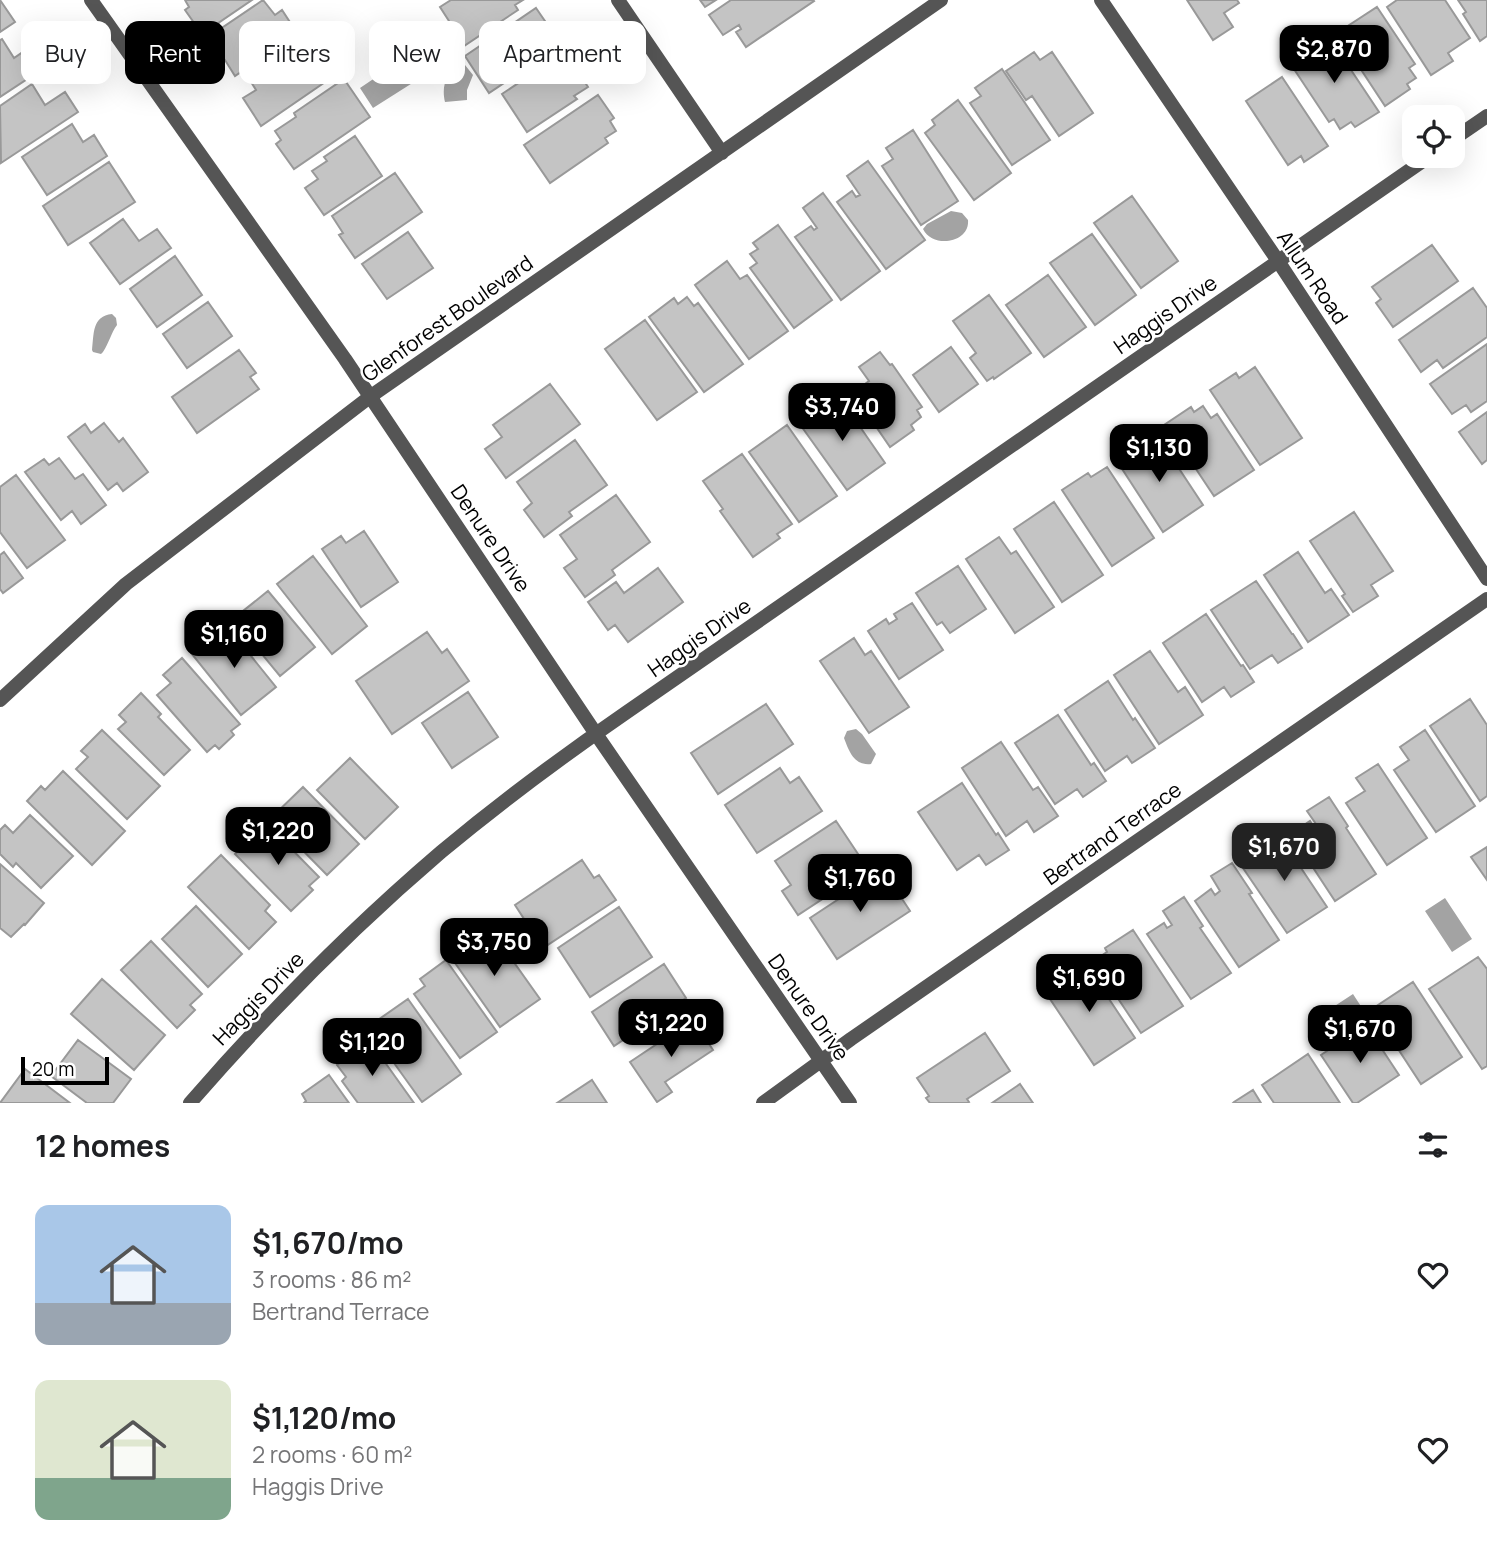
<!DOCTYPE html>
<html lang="en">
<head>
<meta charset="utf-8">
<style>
	:root { --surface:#fff; --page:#f6f6f6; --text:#202124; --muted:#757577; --accent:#000 }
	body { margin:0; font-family:Manrope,sans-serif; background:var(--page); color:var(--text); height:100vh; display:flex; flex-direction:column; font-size:26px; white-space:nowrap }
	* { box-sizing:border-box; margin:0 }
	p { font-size:23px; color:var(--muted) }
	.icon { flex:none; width:38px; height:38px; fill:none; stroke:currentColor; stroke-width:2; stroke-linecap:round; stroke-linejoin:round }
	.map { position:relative; height:1103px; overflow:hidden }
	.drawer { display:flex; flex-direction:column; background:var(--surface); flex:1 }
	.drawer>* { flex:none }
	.guide { position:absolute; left:21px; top:21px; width:700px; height:63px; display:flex; gap:14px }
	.tools { position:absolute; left:1402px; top:105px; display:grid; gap:14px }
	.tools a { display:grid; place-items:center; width:63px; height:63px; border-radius:14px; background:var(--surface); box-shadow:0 7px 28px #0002; font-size:35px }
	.scale { position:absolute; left:21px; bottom:18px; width:88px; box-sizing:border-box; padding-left:7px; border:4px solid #000; border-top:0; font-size:19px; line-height:24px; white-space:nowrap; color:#000; -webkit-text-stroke:5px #fff; paint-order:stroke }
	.price { position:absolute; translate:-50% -60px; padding:0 16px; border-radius:14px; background:var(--accent); color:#fff; font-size:23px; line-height:46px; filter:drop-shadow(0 2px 4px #0008) }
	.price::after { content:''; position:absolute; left:50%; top:42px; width:21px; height:16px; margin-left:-10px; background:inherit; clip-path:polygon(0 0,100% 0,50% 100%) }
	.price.active { background:#222; color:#fff }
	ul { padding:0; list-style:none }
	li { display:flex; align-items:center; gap:21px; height:175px; padding:0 35px }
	li span { display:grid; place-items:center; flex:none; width:196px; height:140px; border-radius:14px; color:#555 }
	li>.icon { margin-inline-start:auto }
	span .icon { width:84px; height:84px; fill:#fffc; stroke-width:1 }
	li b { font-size:30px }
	h2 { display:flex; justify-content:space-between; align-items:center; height:84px; padding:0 35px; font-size:30px }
	.pill { padding:0 24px; border-radius:14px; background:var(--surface); box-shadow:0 7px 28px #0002; font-size:24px; line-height:63px }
	.pill.active { background:var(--accent); color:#fff }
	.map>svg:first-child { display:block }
	.water { fill:#a3a3a3 }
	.building { fill:#c4c4c4; stroke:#999; stroke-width:2 }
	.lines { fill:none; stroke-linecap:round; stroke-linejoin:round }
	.minor { stroke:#555; stroke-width:14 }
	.labels { text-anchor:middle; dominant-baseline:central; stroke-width:5; stroke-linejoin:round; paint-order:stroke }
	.street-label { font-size:21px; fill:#000; stroke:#fff }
</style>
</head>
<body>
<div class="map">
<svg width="1487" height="1103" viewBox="0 0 1487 1103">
	<rect width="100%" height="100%" fill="#fff"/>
	<path class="water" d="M400,61L414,82L373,108L360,88Z
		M458,62L465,65L473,75L467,90V100L445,102C441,85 447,74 458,62Z
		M951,211L962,213L968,220C970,243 933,249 923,229L927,224Z
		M112,314L116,318L117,325C111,333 109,343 103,352L101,354L93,352L92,350C94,334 92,316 112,314Z
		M856,729L862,734L876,754L871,764C854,766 849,751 844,738L847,731Z
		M1445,898L1472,939L1452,952L1425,911Z
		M1353,994L1364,1011L1332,1032L1321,1015Z"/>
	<path class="building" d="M0,0L15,22L0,32Z
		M185,0H252L202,34L185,10L189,7Z
		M263,0L275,15L282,10L297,33L235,76L225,60L220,63L204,40Z
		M451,0H523L515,5L518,10L452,54L436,30L449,21L440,7Z
		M700,0H716L705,7Z
		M731,0H813L814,1L746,47L736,32L741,29L739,25L723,35L709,15Z
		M1187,0H1237L1239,3L1224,13L1233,27L1213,40Z
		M1397,0H1445L1470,38L1448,53L1453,61L1431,75L1387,7Z
		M1458,0H1487V36L1480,41L1463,14L1466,12Z
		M1377,7L1415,64L1409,68L1416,78L1407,84L1410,89L1385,106L1337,33Z
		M536,8L558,40L546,48L549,53L489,93L465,56Z
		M1329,37L1379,112L1355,127L1351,122L1340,129L1334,119L1329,122L1290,63Z
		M2,39L14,58L33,45L47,66L0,97V40Z
		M292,47L305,66L317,58L331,78L261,126L243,98L256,90L248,77Z
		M565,52L588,87L574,96L577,99L527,132L502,94Z
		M1034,52L1040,60L1052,52L1093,113L1059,136L1032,96L1026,100L1006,71Z
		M1002,69L1050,140L1012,165L970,103L981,96L975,88Z
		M1282,77L1328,146L1304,162L1301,156L1288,165L1246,101Z
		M344,79L370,117L294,169L276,144L281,140L275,131L296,117L294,113Z
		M32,84L45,105L65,92L78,112L1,163L0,106Z
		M598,95L614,118L610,121L616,131L605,138L608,143L550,183L524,145Z
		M958,100L1011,173L974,200L925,133L935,125L932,120Z
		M72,124L83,142L94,135L107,156L47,195L22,157Z
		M913,130L958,201L921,225L882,166L893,159L886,148Z
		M355,136L382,176L324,215L305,188L318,179L312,171L327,161L324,157Z
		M868,161L925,240L886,269L837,202L852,191L856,197L860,195L847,176Z
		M109,162L135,202L68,245L43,206Z
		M395,173L422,212L355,258L339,235L343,233L332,216Z
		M823,193L880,271L841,300L795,237L811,226L814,230L817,228L803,208Z
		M1132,196L1178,261L1141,288L1094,223Z
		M123,219L139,241L157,229L171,248L120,284L90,243Z
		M778,225L832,300L794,328L750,268L757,263L750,254L758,249L753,243Z
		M408,232L433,268L387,299L362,264Z
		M1092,234L1136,295L1095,325L1050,263Z
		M1432,245L1458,281L1393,327L1376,303L1381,299L1372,287Z
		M175,256L202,295L157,327L130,289Z
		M727,261L740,279L747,275L788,331L749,359L695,285Z
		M1048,275L1086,327L1044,357L1006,305Z
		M1473,288L1487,308V337L1443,368L1437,360L1421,372L1399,340Z
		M989,295L1031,353L994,379L993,377L987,381L970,358L976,353L953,321Z
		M687,297L694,306L698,303L743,364L704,392L649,317L674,298L678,304Z
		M208,302L232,336L187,368L163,334Z
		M645,320L697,392L657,420L605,349Z
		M1487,344V401L1471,412L1466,405L1452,414L1430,384Z
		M951,347L978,384L939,412L913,375Z
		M239,350L256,373L250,377L259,389L197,433L172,397Z
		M880,352L890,365L892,364L922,407L917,410L921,417L911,425L914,430L890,447L877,428L882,425L857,390L869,381L859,367Z
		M1255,367L1302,438L1260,465L1210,390L1236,373L1239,378Z
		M550,384L580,424L506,478L485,449L502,437L493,425Z
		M838,395L885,463L847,490L799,423Z
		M1203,406L1211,418L1217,414L1254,470L1214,496L1184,451L1180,455L1161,427L1191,407L1194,412Z
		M1487,412V460L1482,464L1459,432Z
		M104,423L119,442L123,438L148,472L123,491L117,483L108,490L68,437L85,424L91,433Z
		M787,425L837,496L799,522L749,452Z
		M1148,437L1159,454L1166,449L1203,505L1163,532L1115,458Z
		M575,440L607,485L569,512L572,516L544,537L524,510L532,503L517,482Z
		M742,454L792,524L777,534L780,538L753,557L720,511L723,509L703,481Z
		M59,458L75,479L83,474L106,505L81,524L72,511L61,520L25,472L44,459L49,465Z
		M1107,467L1154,538L1112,566L1062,490L1088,473L1091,477Z
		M16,475L65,540L27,568L0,532V487Z
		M616,495L650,542L612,570L615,575L585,597L564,568L577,559L560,535Z
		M1054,502L1103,575L1062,602L1014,529Z
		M1354,512L1393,571L1371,585L1378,596L1353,612L1342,596L1345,594L1310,541Z
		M364,531L398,582L361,607L322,549L341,536L346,543Z
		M999,537L1011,554L1016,551L1054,607L1015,633L966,559Z
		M4,552L23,578L3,593L0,589V555Z
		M1298,552L1325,593L1331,589L1349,615L1308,642L1264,575Z
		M313,556L367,626L332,654L277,584Z
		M958,566L986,609L950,633L942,622L937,625L916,593Z
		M658,568L683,602L628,642L615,625L608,630L588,602L616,582L624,593Z
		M1256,581L1292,634H1293L1302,648L1278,663L1272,655L1250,669L1211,610Z
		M268,591L315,647L280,676L233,619Z
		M912,603L943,650L899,679L868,631L886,619L889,624L897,619L894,614Z
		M1206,614L1241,666L1243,665L1254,682L1231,697L1224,687L1202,702L1163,643Z
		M226,625L276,687L241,715L191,653Z
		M427,632L442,653L447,649L469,681L392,734L356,681Z
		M854,638L865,655L871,651L909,707L869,733L820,661Z
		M1150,651L1178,692L1185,687L1203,715L1159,744L1114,675Z
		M182,658L240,724L231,731L234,735L219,749L215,745L207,752L157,695L171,683L163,675Z
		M1108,681L1133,720L1135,718L1155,748L1132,763L1127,756L1105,771L1065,710Z
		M468,692L498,737L452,768L422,723Z
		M141,693L161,714L158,717L190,750L164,775L118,729L126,722L119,715Z
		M1470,699L1487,725V796L1480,801L1430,726Z
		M766,704L793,744L718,794L691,753Z
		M1058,715L1091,765L1094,763L1106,781L1083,797L1077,789L1055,804L1015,743Z
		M102,730L160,786L127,819L76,769L88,757L81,751Z
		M1425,730L1475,806L1436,832L1394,770L1409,760L1400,747Z
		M1001,742L1033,790L1038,787L1058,816L1034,832L1027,821L1006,836L962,768Z
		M350,758L398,807L365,839L317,790Z
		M1378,764L1427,838L1387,865L1346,803L1365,791L1356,778Z
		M780,768L790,783L799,777L822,811L757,853L725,805Z
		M63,771L125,831L92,865L27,801L41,786L45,790Z
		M962,783L996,835L998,833L1009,850L986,865L979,855L957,870L918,812Z
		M303,787L359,844L327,875L271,818Z
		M1329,797L1348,826L1346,828L1376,874L1335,901L1291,834L1310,821L1313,826L1316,824L1307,811Z
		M30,815L73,856L41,888L16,863L13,867L0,854V830L5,825L13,833Z
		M836,821L868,869L798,915L782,891L791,885L775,861Z
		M266,823L319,877L309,886L313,890L291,911L235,854Z
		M1280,829L1300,860L1297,862L1327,907L1287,933L1243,868L1262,855L1266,861L1268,859L1258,843Z
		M1487,847V880L1471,857Z
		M221,855L270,905L265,911L276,922L249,949L188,887Z
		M582,860L594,878L599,875L616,900L543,948L515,905Z
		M1232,863L1252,893L1249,894L1279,940L1239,967L1195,901L1211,889L1215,895L1220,891L1211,876Z
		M0,864L44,903L25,925L24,924L11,937L0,928Z
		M883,870L910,911L837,959L810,918Z
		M1184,897L1203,926L1200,928L1231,973L1191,999L1147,934L1164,923L1167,928L1172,925L1163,911Z
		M196,906L242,954L208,987L162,939Z
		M619,907L652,957L590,997L558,948Z
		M1133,930L1183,1006L1141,1033L1093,961L1107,952L1105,948Z
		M470,936L475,943L486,936L492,944L498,940L540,999L500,1027L448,953Z
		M151,941L202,994L190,1005L195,1010L177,1028L121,970Z
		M1478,957L1487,969V1066L1482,1069L1429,989Z
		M446,960L497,1032L460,1058L414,994L425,986L420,979Z
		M1085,963L1135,1038L1094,1065L1044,990Z
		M664,964L686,998L614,1046L592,1012Z
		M102,979L165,1035L134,1070L71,1014Z
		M1413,982L1462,1057L1421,1084L1372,1009Z
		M408,999L461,1074L422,1102L379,1042L386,1037L375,1022Z
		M693,1020L713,1050L665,1082L672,1092L657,1102L630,1062Z
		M1366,1025L1399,1075L1357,1103H1353L1321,1055Z
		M985,1033L1010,1071L967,1099L969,1102L967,1103H930L926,1098L929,1096L917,1078Z
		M78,1040L131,1079L113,1103H87L51,1076Z
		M370,1041L379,1054L414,1103H358L342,1081L346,1077L337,1065Z
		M1308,1054L1340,1103H1274L1262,1085Z
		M25,1069L70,1103H0Z
		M329,1075L349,1103H304L306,1101L302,1094Z
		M592,1080L607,1103H557Z
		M1020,1084L1033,1103H992Z
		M1253,1090L1261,1103H1233L1234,1102Z"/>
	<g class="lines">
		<path class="minor" d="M91,0L345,359L596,734L850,1103
			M618,0L722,153
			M1101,0L1278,261L1487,579
			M1452,140L1487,116
			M0,700L126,584L371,396L941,0
			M190,1103C268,1013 351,929 441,852C501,802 563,756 627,712L1430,156
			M763,1103L851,1039L1487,599"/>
	</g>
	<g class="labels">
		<g class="street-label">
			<text transform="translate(1313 277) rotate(56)">Allum Road</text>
			<text transform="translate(1165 314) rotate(-35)">Haggis Drive</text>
			<text transform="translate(447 318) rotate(-35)">Glenforest Boulevard</text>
			<text transform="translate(491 538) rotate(56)">Denure Drive</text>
			<text transform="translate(699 637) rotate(-35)">Haggis Drive</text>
			<text transform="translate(1112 833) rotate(-35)">Bertrand Terrace</text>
			<text transform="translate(258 998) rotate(-46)">Haggis Drive</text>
			<text transform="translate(809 1007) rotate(55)">Denure Drive</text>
		</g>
	</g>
</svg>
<div class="tools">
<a><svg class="icon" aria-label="locate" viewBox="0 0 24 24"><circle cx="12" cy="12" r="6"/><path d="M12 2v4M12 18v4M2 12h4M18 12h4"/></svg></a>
</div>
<div class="scale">20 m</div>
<b class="price" style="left:1334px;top:85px">$2,870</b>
<b class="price" style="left:842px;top:443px">$3,740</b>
<b class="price" style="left:1159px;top:484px">$1,130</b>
<b class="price" style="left:234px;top:670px">$1,160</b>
<b class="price" style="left:278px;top:867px">$1,220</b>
<b class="price active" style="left:1284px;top:883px">$1,670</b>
<b class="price" style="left:860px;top:914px">$1,760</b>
<b class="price" style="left:494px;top:978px">$3,750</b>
<b class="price" style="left:1089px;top:1014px">$1,690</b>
<b class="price" style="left:671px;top:1059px">$1,220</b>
<b class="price" style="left:1360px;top:1065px">$1,670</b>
<b class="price" style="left:372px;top:1078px">$1,120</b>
<div class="guide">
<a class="pill">Buy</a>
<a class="pill active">Rent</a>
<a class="pill">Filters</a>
<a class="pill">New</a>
<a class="pill">Apartment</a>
</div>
</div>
<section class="drawer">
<h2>12 homes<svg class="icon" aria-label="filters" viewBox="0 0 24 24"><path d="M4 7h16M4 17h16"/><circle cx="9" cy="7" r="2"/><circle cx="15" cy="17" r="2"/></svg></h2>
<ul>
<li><span style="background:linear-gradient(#a9c7e8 70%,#9aa5b1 0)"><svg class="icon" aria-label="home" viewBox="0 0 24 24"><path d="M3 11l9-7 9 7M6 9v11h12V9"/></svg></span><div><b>$1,670/mo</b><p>3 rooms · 86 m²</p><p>Bertrand Terrace</p></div><svg class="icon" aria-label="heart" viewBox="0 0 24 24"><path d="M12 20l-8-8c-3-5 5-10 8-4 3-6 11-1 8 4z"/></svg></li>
<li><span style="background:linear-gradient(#dfe7d0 70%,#7fa58c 0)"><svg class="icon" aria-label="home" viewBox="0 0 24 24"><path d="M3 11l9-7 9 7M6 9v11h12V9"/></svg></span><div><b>$1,120/mo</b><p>2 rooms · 60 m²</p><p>Haggis Drive</p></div><svg class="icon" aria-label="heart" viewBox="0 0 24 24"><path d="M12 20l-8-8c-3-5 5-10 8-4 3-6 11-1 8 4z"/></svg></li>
</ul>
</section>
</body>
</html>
